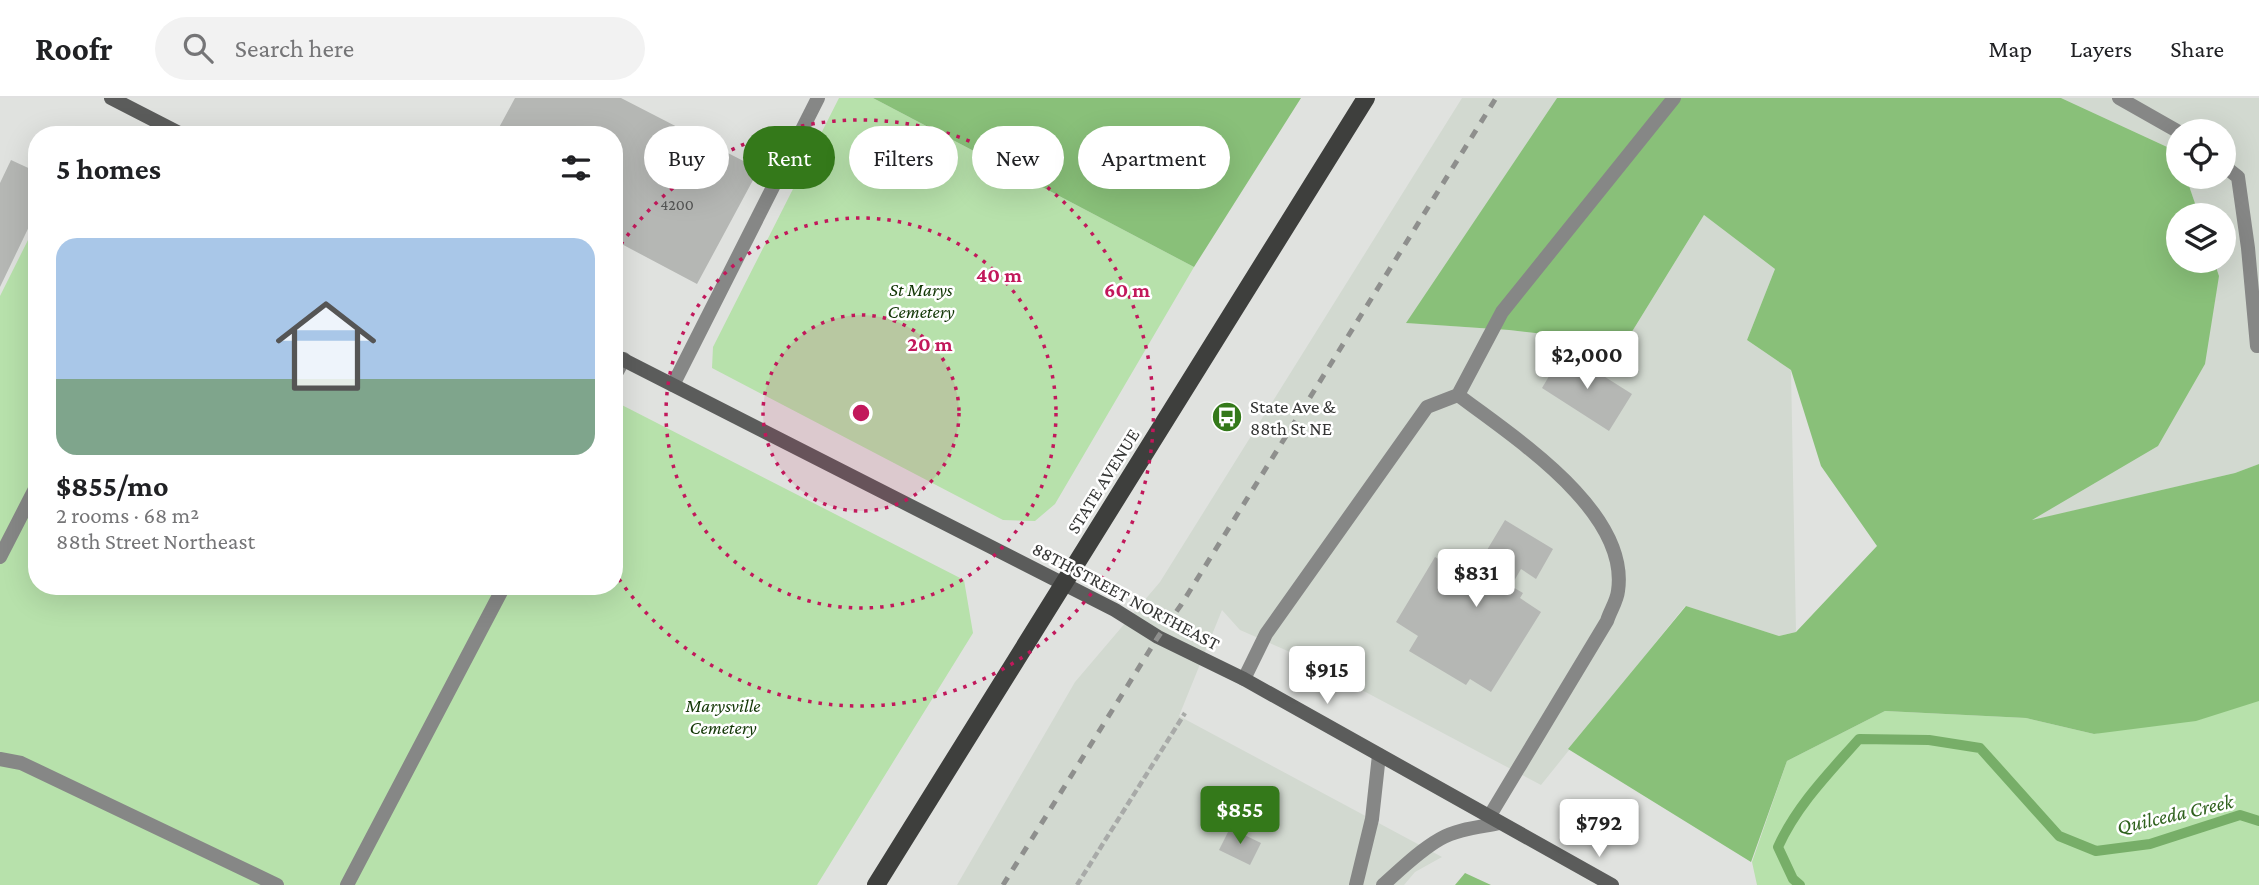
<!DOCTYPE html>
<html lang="en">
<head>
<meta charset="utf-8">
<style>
	:root { --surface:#fff; --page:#f2f2f2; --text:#202124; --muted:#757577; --line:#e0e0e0; --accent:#34791a }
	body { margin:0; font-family:"Crimson Pro",serif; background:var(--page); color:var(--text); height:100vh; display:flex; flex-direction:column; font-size:26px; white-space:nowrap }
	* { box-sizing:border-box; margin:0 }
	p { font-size:23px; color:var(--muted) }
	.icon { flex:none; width:38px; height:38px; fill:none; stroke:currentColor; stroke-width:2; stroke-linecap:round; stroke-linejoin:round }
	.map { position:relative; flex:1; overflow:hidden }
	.drawer { position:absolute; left:28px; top:28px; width:595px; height:469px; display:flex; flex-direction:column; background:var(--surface); border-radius:28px; box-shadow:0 7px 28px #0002 }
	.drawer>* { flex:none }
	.hud { position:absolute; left:644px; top:28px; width:665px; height:63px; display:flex; gap:14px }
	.tools { position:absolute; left:2166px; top:21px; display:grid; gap:14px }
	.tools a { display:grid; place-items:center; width:70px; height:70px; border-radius:50%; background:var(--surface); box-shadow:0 7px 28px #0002; font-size:35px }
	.price { position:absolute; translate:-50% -60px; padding:0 16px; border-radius:7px; background:#fff; color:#222; font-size:23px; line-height:46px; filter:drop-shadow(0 2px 4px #0008) }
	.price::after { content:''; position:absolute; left:50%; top:42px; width:21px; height:16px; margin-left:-10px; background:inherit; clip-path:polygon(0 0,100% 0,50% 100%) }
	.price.on { background:var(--accent); color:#fff }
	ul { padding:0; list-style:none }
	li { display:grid; align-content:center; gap:14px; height:371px; padding:0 28px }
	li span { display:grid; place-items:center; height:217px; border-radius:21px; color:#555 }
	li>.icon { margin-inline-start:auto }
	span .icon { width:126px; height:126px; fill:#fffc; stroke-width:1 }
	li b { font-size:30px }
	h2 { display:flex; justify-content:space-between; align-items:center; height:84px; padding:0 28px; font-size:30px }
	.pill { padding:0 24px; border-radius:32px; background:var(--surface); box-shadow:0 7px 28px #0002; font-size:24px; line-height:63px }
	.pill.on { background:var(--accent); color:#fff }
	header { display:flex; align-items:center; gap:42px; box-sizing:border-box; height:98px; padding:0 35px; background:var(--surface); border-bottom:2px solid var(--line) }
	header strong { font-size:33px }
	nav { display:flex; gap:38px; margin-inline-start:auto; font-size:24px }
	.search { width:490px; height:63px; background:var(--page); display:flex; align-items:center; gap:18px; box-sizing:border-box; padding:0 24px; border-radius:38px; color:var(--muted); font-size:26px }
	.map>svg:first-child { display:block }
	.built { fill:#d2d9d0 }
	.green { fill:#b7e1ab }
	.forest { fill:#89c079 }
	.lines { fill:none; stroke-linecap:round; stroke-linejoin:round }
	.stream { stroke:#77ae68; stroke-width:10 }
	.building { fill:#b5b7b4 }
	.path { stroke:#a8aaa8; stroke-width:4.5; stroke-dasharray:7 3.5; stroke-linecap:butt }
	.lane { stroke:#868786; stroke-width:14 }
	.secondary { stroke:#5b5c5b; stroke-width:14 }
	.primary { stroke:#3e3f3d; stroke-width:18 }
	.rail { stroke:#8e8f8d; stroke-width:5; stroke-dasharray:9 9; stroke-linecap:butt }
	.ring { fill:none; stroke:#c2185b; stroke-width:3.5; stroke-dasharray:3.5 7 }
	.labels { text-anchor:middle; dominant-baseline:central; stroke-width:5; stroke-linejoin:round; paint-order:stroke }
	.number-label { font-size:16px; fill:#555655 }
	.park-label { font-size:19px; font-style:italic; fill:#123705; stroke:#fff }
	.poi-label { font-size:19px; fill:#353635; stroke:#fff; text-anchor:start }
	.street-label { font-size:19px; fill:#353635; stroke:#fff }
	.water-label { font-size:21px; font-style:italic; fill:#2e611c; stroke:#fff }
	.centre { fill:#c2185b; stroke:#fff; stroke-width:3.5 }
	.ring-label { font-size:21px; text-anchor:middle; font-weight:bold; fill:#c2185b; stroke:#fff; stroke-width:5; stroke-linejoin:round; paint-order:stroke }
</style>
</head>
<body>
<header>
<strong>Roofr</strong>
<div class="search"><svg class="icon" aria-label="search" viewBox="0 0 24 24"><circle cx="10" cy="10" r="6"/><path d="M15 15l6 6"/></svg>Search here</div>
<nav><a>Map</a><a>Layers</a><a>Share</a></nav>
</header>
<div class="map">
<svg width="2259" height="787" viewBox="0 0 2259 787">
	<rect width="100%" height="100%" fill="#e0e2df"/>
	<path class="built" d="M1462,0H1557L1407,225L1509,232L1625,245L1704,117L1775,171L1747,242L1791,272L1796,534L1779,538L1685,508L1541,687L1290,554L1240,532L1222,512L1179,618L1442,759L1415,774L1404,787H957L1075,584L1160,484Z
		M2061,0H2259V366L2235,375L2030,423L2219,178L2214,163H2224V117H2199L2186,79H2224V33H2179V56L2178,54Z"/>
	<path class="green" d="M839,0H873L1194,169L1055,406L1035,423L1003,422L712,270L713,249Z
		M37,124V488H614V303L964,482L973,535L817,787H0V198Z
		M2256,602L2259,603V787H1757L1752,764L1787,663L1885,613L2026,620L2094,636Z"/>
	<path class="forest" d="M873,0H1301L1194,169Z
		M1557,0H2061L2178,54L2179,79H2186L2199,117H2179V163H2214L2219,178L2205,266L2158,348L2032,422L2235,375L2259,366V603L2196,623L2094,636L2026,620L1885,613L1787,663L1751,764L1568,651L1686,508L1779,538L1796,534L1877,448L1821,368L1791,272L1747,242L1775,171L1704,117L1625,245L1509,232L1406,225Z
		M1465,775L1491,787H1455Z"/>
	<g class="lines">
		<path class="stream" d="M1800,787L1793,781L1778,749C1797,707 1829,675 1859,641L1929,642L1980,650L2059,738L2096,753L2150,746L2240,717L2259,723"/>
	</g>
	<path class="building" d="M515,0H621L759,71L697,186L614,142V37H495Z
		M11,62L37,74V112L0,189V85Z
		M1564,253L1632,296L1609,333L1542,290Z
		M1505,422L1553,451L1536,481L1521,471L1511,488L1523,495L1520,500L1541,514L1491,594L1470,581L1466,587L1409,553L1418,538L1396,524L1435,459L1459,473L1467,461L1478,467Z
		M1230,730L1261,745L1250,767L1219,752Z"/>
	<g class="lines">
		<path class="path" d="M1077,787L1185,615"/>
		<path class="lane" d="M2119,0L2179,34
			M2224,68L2238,79L2248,150L2257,248
			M614,279L624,261
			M673,287L818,0
			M1458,297L1502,214L1674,0
			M0,459L37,387
			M1244,581L1266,536L1427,309L1458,297C1513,339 1630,413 1618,493C1617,503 1610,513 1607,523L1489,719
			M0,661L21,665L277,787
			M347,787L504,488
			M1356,787L1372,721L1379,657
			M1383,787C1401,771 1419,753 1440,741C1457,731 1481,729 1500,725"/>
		<path class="secondary" d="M111,0L183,37
			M614,257L1115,512L1158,539L1244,581L1612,787"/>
		<path class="primary" d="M876,787L1366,0"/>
		<path class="rail" d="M1003,787L1158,539L1181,507L1496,0"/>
	</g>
	<circle cx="861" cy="315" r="98" fill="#c2185b" fill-opacity=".12"/>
	<g class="ring">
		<circle cx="861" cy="315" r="98"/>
		<circle cx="861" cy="315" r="195"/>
		<path d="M615 155A293 293 0 1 1 615 475"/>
	</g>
	<defs>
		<g id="bus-disc" transform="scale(1.575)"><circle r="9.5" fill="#34791a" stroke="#fff"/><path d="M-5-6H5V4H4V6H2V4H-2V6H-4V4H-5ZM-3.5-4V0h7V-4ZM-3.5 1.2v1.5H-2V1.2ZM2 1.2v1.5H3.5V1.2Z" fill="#fff"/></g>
	</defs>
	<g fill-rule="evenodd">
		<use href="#bus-disc" x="1227" y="319"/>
	</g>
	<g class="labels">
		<g class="number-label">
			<text x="677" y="106">4200</text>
		</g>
		<g class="park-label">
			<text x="921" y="191">St Marys<tspan x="921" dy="22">Cemetery</tspan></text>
			<text x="723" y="607">Marysville<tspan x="723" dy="22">Cemetery</tspan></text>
		</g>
		<g class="poi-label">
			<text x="1250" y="308">State Ave &amp;<tspan x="1250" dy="22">88th St NE</tspan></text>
		</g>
		<g class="street-label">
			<text transform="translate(1103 383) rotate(-58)">STATE AVENUE</text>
			<text transform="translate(1126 498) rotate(28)">88TH STREET NORTHEAST</text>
		</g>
		<g class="water-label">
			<text transform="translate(2175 716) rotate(-13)">Quilceda Creek</text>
		</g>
	</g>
	<circle cx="861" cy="315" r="10" class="centre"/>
	<g class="ring-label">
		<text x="999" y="184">40 m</text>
		<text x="1127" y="199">60 m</text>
		<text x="930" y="253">20 m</text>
	</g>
</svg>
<div class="tools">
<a><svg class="icon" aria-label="locate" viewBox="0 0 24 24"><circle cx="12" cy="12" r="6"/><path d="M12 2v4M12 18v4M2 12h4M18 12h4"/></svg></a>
<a><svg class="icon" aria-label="layers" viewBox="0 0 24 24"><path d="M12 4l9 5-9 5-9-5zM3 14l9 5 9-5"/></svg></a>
</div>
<b class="price" style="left:1587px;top:293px">$2,000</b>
<b class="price" style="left:1476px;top:511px">$831</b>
<b class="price" style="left:1327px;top:608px">$915</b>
<b class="price on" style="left:1240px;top:748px">$855</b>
<b class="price" style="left:1599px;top:761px">$792</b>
<div class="hud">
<a class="pill">Buy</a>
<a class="pill on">Rent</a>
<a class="pill">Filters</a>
<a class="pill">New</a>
<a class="pill">Apartment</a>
</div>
<section class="drawer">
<h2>5 homes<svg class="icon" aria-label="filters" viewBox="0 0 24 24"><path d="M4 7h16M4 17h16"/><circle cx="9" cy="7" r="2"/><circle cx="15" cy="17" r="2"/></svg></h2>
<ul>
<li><span style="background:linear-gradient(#a9c7e8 65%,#7fa58c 0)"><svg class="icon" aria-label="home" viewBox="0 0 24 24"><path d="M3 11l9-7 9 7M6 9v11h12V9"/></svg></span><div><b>$855/mo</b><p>2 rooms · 68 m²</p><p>88th Street Northeast</p></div></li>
</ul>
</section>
</div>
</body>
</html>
